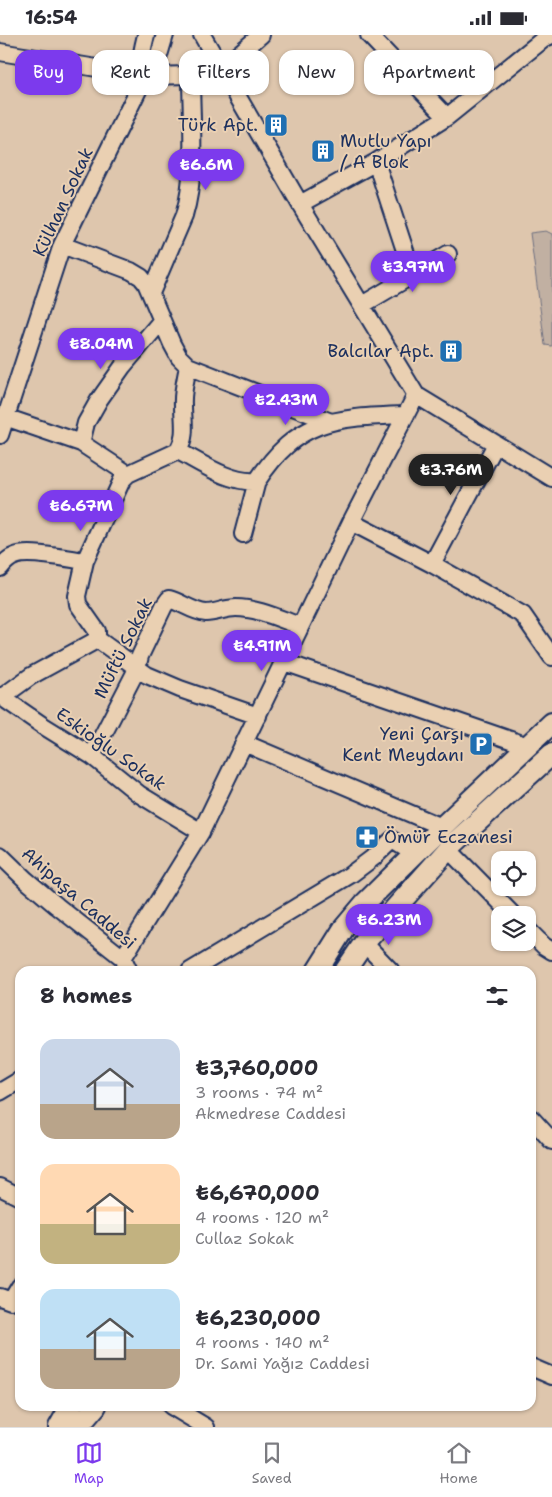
<!DOCTYPE html>
<html lang="en">
<head>
<meta charset="utf-8">
<style>
	:root { --surface:#fff; --page:#f7f7f7; --text:#2b2b33; --muted:#7c7c81; --line:#e1e1e2; --accent:#7c3aed }
	body { margin:0; font-family:"Shantell Sans",sans-serif; background:var(--page); color:var(--text); height:100vh; display:flex; flex-direction:column; font-size:19px; white-space:nowrap }
	* { box-sizing:border-box; margin:0 }
	p { font-size:16px; color:var(--muted) }
	.icon { flex:none; width:28px; height:28px; fill:none; stroke:currentColor; stroke-width:2; stroke-linecap:round; stroke-linejoin:round }
	.map { position:relative; flex:1; overflow:hidden }
	.side { position:absolute; left:15px; top:931px; width:521px; height:445px; display:flex; flex-direction:column; background:var(--surface); border-radius:15px; box-shadow:0 1px 4px #0004 }
	.side>* { flex:none }
	.top-card { position:absolute; left:15px; top:15px; width:522px; height:45px; display:flex; gap:10px }
	.buttons { position:absolute; left:491px; top:816px; display:grid; gap:10px }
	.buttons a { display:grid; place-items:center; width:45px; height:45px; border-radius:10px; background:var(--surface); box-shadow:0 1px 4px #0004; font-size:25px }
	.price { position:absolute; translate:-50% -42px; padding:0 11px; border-radius:18px; background:var(--accent); color:#fff; font-size:16px; line-height:32px; filter:drop-shadow(0 1px 2px #0008) }
	.price::after { content:''; position:absolute; left:50%; top:30px; width:15px; height:11px; margin-left:-8px; background:inherit; clip-path:polygon(0 0,100% 0,50% 100%) }
	.price.active { background:#222; color:#fff }
	ul { padding:0; list-style:none }
	li { display:flex; align-items:center; gap:15px; height:125px; padding:0 25px }
	li span { display:grid; place-items:center; flex:none; width:140px; height:100px; border-radius:15px; color:#555 }
	li>.icon { margin-inline-start:auto }
	span .icon { width:60px; height:60px; fill:#fffc; stroke-width:1 }
	li b { font-size:21px }
	h2 { display:flex; justify-content:space-between; align-items:center; height:60px; padding:0 25px; font-size:21px }
	.tag { padding:0 18px; border-radius:15px; background:var(--surface); box-shadow:0 1px 4px #0004; font-size:18px; line-height:45px }
	.tag.active { background:var(--accent); color:#fff }
	.status { display:flex; justify-content:space-between; align-items:center; height:35px; padding:0 25px; background:var(--surface); direction:ltr }
	.status svg { height:14px; fill:currentColor }
	.dock { display:flex; justify-content:space-around; align-items:center; height:70px; border-top:1px solid var(--line); background:var(--surface); font-size:14px; color:var(--muted) }
	.dock a { display:grid; justify-items:center; gap:2px }
	.dock .active { color:var(--accent) }
	.map>svg:first-child { display:block }
	.green { fill:#c1b0a2; stroke:#6e7080 }
	.lines { fill:none; stroke-linecap:round; stroke-linejoin:round }
	.minor-casing { stroke:#1b2f5e; stroke-width:20 }
	.major-casing { stroke:#1b2f5e; stroke-width:24 }
	.minor { stroke:#ead0b2; stroke-width:16 }
	.major { stroke:#ead0b2; stroke-width:20 }
	.labels { text-anchor:middle; dominant-baseline:central; stroke-width:4; stroke-linejoin:round; paint-order:stroke }
	.poi-label { font-size:18px; fill:#1b2f5e; stroke:#ead0b2; text-anchor:end }
	.street-label { font-size:18px; fill:#1b2f5e; stroke:#ead0b2 }
</style>
</head>
<body>
<div class="status"><b>16:54</b><svg viewBox="0 0 49 12"><path d="M0 12V9h3v3zM5 12V6h3v6zM10 12V3h3v9zM15 12V0h3v12zM26 1h20v11H26zM47 4h2v5h-2z"/></svg></div>
<div class="map">
<svg width="552" height="1392" viewBox="0 0 552 1392">
	<rect width="100%" height="100%" fill="#dec6ad"/>
	<filter id="ink" filterUnits="userSpaceOnUse"><feTurbulence type="fractalNoise" baseFrequency=".02" numOctaves="2"/><feDisplacementMap in="SourceGraphic" scale="10" xChannelSelector="R" yChannelSelector="G"/><feConvolveMatrix kernelMatrix="1 2 1 2 8 2 1 2 1" color-interpolation-filters="sRGB"/></filter>
	<g filter="url(#ink)">
		<path class="green" d="M546,196L552,199V311L545,310L530,198Z"/>
		<g class="lines">
			<g class="minor-casing">
				<path id="minor" d="M146,0C143,13 138,28 145,41L157,27L165,0
					M202,0L300,169L416,360L552,443
					M369,0L447,82
					M0,17L145,41L191,40L221,34L261,0
					M376,127L413,240
					M300,169L376,127L447,82L545,3L552,0
					M62,210L131,236L141,242L146,248L172,309L179,322L188,331L331,387
					M151,258L184,181C197,138 191,85 191,40
					M362,270L448,219
					M5,382L81,408L128,439
					M0,400L62,210L145,41
					M81,408L86,388L99,365L123,331L162,285
					M178,416C201,428 231,449 257,446C299,382 336,383 406,380
					M351,487L432,529L523,580L552,622
					M243,499L257,446
					M432,529L496,409
					M0,533C4,528 9,523 15,521C28,515 70,524 85,526
					M97,604L147,640L180,654L258,681
					M284,627L528,711
					M0,661L42,690L92,721L139,759L201,797
					M2,662L31,641L93,607L97,604V596L78,569L77,561L85,526L122,445L128,439L178,416C187,401 183,387 183,370C182,357 186,343 188,331
					M244,708L442,792
					M92,721L137,634L140,621L164,571L169,564C181,567 193,577 206,578C215,578 226,573 236,573C258,573 280,584 300,591
					M448,814L513,880
					M0,820L26,845L57,871L123,923L129,936
					M528,895L544,911L552,916
					M364,908L391,936
					M123,923L201,797L351,487L416,360
					M190,936L350,840L374,822L392,805L415,819
					M0,1057L20,1045
					M531,1083L552,1106
					M0,1152L20,1162
					M0,1262L11,1266L20,1251
					M531,1332L552,1341
					M171,1371L206,1392"/>
			</g>
			<g class="major-casing">
				<path id="major" d="M317,936L344,893L366,867L442,792L552,688
					M345,936L364,908L451,811L552,719
					M59,1392L71,1371
					M78,1392L96,1371"/>
			</g>
			<use href="#minor" class="minor"/>
			<use href="#major" class="major"/>
		</g>
	</g>
	<defs>
		<g id="building-square" transform="scale(1.25)"><rect x="-9" y="-9" width="18" height="18" rx="4" fill="#1f6fb2" stroke="#ead0b2"/><path d="M-4-6H4V6H1V3H-1V6H-4ZM-2.5-4.3h1.7v1.8h-1.7ZM.8-4.3h1.7v1.8H.8ZM-2.5-1h1.7V.8h-1.7ZM.8-1h1.7V.8H.8Z" fill="#fff"/></g>
		<g id="parking-square" transform="scale(1.25)"><rect x="-9" y="-9" width="18" height="18" rx="4" fill="#1f6fb2" stroke="#ead0b2"/><path d="M-3.5-5.5H1a3.5 3.5 0 0 1 0 7H-1V5.5H-3.5ZM-1-3.4V-.6H.8a1.4 1.4 0 0 0 0-2.8Z" fill="#fff"/></g>
		<g id="pharmacy-square" transform="scale(1.25)"><rect x="-9" y="-9" width="18" height="18" rx="4" fill="#1f6fb2" stroke="#ead0b2"/><path d="M-2-6h4v4h4v4h-4v4h-4v-4h-4v-4h4Z" fill="#fff"/></g>
	</defs>
	<g fill-rule="evenodd">
		<use href="#building-square" x="276" y="90"/>
		<use href="#building-square" x="323" y="116"/>
		<use href="#building-square" x="451" y="316"/>
		<use href="#parking-square" x="481" y="709"/>
		<use href="#pharmacy-square" x="367" y="802"/>
	</g>
	<g class="labels">
		<g class="poi-label">
			<text x="258" y="90">Türk Apt.</text>
			<text x="340" y="106" text-anchor="start">Mutlu Yapı<tspan x="340" dy="21">/ A Blok</tspan></text>
			<text x="434" y="316">Balcılar Apt.</text>
			<text x="464" y="699">Yeni Çarşı<tspan x="464" dy="21">Kent Meydanı</tspan></text>
			<text x="384" y="802" text-anchor="start">Ömür Eczanesi</text>
		</g>
		<g class="street-label">
			<text transform="translate(63 167) rotate(-65)">Külhan Sokak</text>
			<text transform="translate(123 613) rotate(-64)">Müftü Sokak</text>
			<text transform="translate(111 714) rotate(35)">Eskioğlu Sokak</text>
			<text transform="translate(79 863) rotate(41)">Ahipaşa Caddesi</text>
		</g>
	</g>
</svg>
<div class="buttons">
<a><svg class="icon" aria-label="locate" viewBox="0 0 24 24"><circle cx="12" cy="12" r="6"/><path d="M12 2v4M12 18v4M2 12h4M18 12h4"/></svg></a>
<a><svg class="icon" aria-label="layers" viewBox="0 0 24 24"><path d="M12 4l9 5-9 5-9-5zM3 14l9 5 9-5"/></svg></a>
</div>
<b class="price" style="left:206px;top:156px">₺6.6M</b>
<b class="price" style="left:413px;top:258px">₺3.97M</b>
<b class="price" style="left:101px;top:335px">₺8.04M</b>
<b class="price" style="left:286px;top:391px">₺2.43M</b>
<b class="price active" style="left:451px;top:461px">₺3.76M</b>
<b class="price" style="left:81px;top:497px">₺6.67M</b>
<b class="price" style="left:262px;top:637px">₺4.91M</b>
<b class="price" style="left:389px;top:911px">₺6.23M</b>
<div class="top-card">
<a class="tag active">Buy</a>
<a class="tag">Rent</a>
<a class="tag">Filters</a>
<a class="tag">New</a>
<a class="tag">Apartment</a>
</div>
<section class="side">
<h2>8 homes<svg class="icon" aria-label="filters" viewBox="0 0 24 24"><path d="M4 7h16M4 17h16"/><circle cx="9" cy="7" r="2"/><circle cx="15" cy="17" r="2"/></svg></h2>
<ul>
<li><span style="background:linear-gradient(#c9d6e8 65%,#b9a48a 0)"><svg class="icon" aria-label="home" viewBox="0 0 24 24"><path d="M3 11l9-7 9 7M6 9v11h12V9"/></svg></span><div><b>₺3,760,000</b><p>3 rooms · 74 m²</p><p>Akmedrese Caddesi</p></div></li>
<li><span style="background:linear-gradient(#ffd9b3 60%,#c2b280 0)"><svg class="icon" aria-label="home" viewBox="0 0 24 24"><path d="M3 11l9-7 9 7M6 9v11h12V9"/></svg></span><div><b>₺6,670,000</b><p>4 rooms · 120 m²</p><p>Cullaz Sokak</p></div></li>
<li><span style="background:linear-gradient(#bfe0f5 60%,#b9a48a 0)"><svg class="icon" aria-label="home" viewBox="0 0 24 24"><path d="M3 11l9-7 9 7M6 9v11h12V9"/></svg></span><div><b>₺6,230,000</b><p>4 rooms · 140 m²</p><p>Dr. Sami Yağız Caddesi</p></div></li>
</ul>
</section>
</div>
<nav class="dock">
<a class="active"><svg class="icon" aria-label="map" viewBox="0 0 24 24"><path d="M3 6l6-2 6 2 6-2v14l-6 2-6-2-6 2zM9 4v14M15 6v14"/></svg>Map</a>
<a><svg class="icon" aria-label="saved" viewBox="0 0 24 24"><path d="M7 4h10v16l-5-4-5 4z"/></svg>Saved</a>
<a><svg class="icon" aria-label="home" viewBox="0 0 24 24"><path d="M3 11l9-7 9 7M6 9v11h12V9"/></svg>Home</a>
</nav>
</body>
</html>
